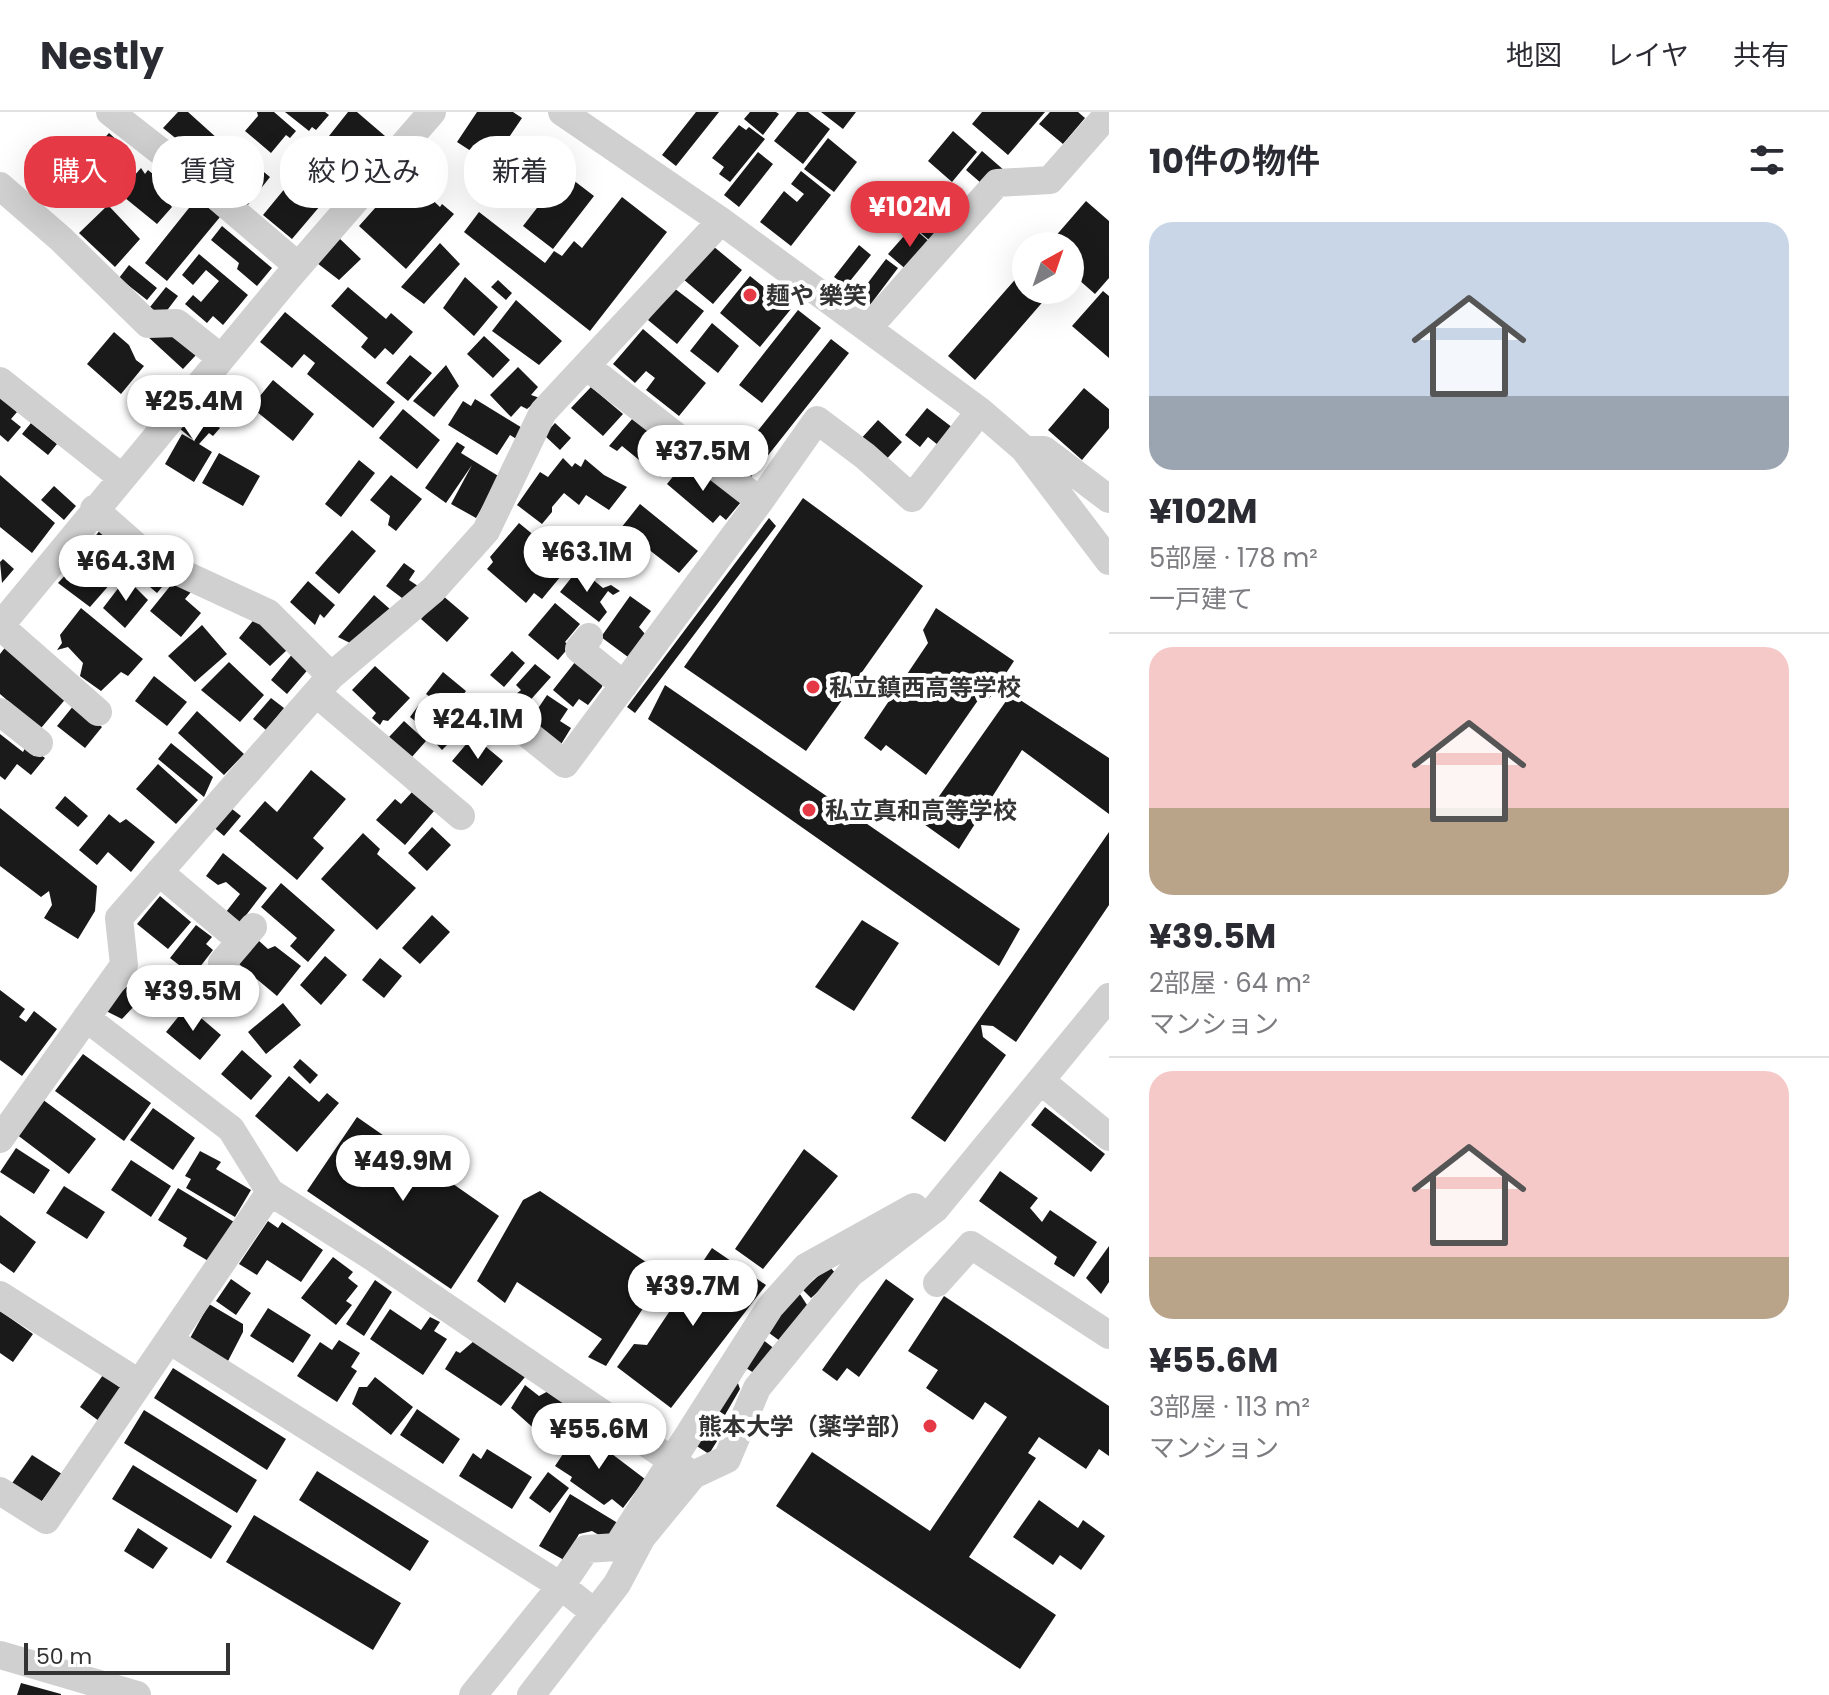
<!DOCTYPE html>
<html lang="ja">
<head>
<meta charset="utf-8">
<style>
	:root { --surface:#fff; --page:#f7f7f7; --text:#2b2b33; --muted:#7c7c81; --line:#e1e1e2; --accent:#e63946 }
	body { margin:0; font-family:Poppins,"Noto Sans JP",sans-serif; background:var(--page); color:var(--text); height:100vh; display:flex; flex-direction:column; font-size:30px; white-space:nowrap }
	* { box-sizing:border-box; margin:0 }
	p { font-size:26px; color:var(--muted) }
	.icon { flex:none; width:44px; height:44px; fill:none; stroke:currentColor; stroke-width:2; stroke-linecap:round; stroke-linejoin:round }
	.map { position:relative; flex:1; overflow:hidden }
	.drawer { display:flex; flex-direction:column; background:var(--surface); width:720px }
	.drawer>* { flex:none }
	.banner { position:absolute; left:24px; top:24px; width:760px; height:72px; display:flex; gap:16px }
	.needle { width:52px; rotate:40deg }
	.controls { position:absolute; left:1012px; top:120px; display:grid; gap:16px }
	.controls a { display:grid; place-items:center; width:72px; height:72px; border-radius:50%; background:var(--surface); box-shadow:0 8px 32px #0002; font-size:40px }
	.scale { position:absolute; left:24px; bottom:20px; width:206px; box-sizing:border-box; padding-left:8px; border:4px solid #333; border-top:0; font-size:22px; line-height:28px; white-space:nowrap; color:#333; -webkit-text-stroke:6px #fff; paint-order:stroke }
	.price { position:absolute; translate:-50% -68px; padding:0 18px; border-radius:28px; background:#fff; color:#222; font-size:26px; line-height:52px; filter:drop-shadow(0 2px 4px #0008) }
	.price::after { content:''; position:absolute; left:50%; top:48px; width:24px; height:18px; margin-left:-12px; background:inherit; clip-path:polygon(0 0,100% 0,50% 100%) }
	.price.on { background:var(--accent); color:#fff }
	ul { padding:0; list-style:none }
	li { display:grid; align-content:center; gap:16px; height:424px; padding:0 40px }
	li+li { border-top:2px solid var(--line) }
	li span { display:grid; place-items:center; height:248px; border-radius:24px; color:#555 }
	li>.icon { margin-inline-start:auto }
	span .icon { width:144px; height:144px; fill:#fffc; stroke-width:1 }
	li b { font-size:34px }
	h2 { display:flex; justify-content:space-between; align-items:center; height:96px; padding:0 40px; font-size:34px }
	.tag { padding:0 28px; border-radius:32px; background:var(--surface); box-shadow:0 8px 32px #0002; font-size:28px; line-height:72px }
	.tag.on { background:var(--accent); color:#fff }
	header { display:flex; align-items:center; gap:48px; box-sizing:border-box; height:112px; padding:0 40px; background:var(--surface); border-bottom:2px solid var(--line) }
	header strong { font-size:38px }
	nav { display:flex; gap:44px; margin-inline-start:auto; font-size:28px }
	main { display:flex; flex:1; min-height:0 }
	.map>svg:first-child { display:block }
	.building { fill:#1a1a1a }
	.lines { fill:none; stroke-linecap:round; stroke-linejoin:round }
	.minor { stroke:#d0d0d0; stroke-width:28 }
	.poi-dot { fill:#e63946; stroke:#fff; stroke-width:3 }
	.labels { text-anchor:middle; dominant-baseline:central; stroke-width:8; stroke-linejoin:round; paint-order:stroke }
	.poi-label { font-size:24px; font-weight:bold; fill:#333; stroke:#fff; text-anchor:start }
</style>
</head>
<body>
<header>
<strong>Nestly</strong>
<nav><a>地図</a><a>レイヤ</a><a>共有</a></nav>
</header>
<main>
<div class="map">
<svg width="1109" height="1583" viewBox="0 0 1109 1583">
	<rect width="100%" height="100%" fill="#fff"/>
	<path class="building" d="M178,0H188L228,36L211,55L163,16Z
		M257,0H274L296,19L290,26L286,23L271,41L245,19L258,4Z
		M285,0H325L329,3L316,18L312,15L309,19Z
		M348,0H357L385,24L358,53L329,24Z
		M477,0H513L522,6L491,52L457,30Z
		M696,0H719L676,54L662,43Z
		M750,0H776L779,2L763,23L744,7Z
		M797,0H808L830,17L803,52L774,29Z
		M821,0H856L843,17Z
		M982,0H1045L1008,43L972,12Z
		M1050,0H1078L1085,6L1063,32L1039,12Z
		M739,13L746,18L749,15L765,27L730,70L719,62L724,55L712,46Z
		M953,19L977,40L952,70L928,49Z
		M109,21L129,39L86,85L78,78L72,82L62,72Z
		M828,26L857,50L834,80L804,57Z
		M234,36L270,65L247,94L211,65Z
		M982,39L1005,59L989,78L966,58Z
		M758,40L773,52L739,95L724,83Z
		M141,56L145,62L148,58L165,72L162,77L169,83L166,88L172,95L157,112L119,81Z
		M801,59L831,83L791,134L760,110L784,79L797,90L804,82L791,72Z
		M564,61L594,84L553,137L523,114Z
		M401,67L421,86L425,81L440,95L442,92L454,102L406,157L359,114Z
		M291,69L320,94L292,127L263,103Z
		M622,85L667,120L590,219L464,120L479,100L545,151L554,139L562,144L574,129L582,136Z
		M197,86L220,105L167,169L145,151Z
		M1086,89L1109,109V166L1095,182L1070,160V134H1047Z
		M108,93L140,127L115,155L79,121Z
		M927,97L951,118L937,135L913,114Z
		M222,114L272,156L257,174L237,157L239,151L211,128Z
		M912,115L931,131L908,159L888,142Z
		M338,125L361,147L339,168L317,151Z
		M440,131L460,152L424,192L401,175Z
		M859,133L871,143L846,174L834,165Z
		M713,134L742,158L713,192L683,167Z
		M199,142L248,183L223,213L213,204L207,211L185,192L193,183L201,190L219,169L206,158L193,173L182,163Z
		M886,147L898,156L870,193L858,184Z
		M129,153L157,176L147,188L119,166Z
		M1026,155V178H1053L975,268L948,244Z
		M750,164L791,197L760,235L720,201Z
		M465,165L498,195L474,224L443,196Z
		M498,168L512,181L506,188L491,175Z
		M166,175L178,184L162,205L150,195Z
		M348,175L386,207L391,201L413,220L393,243L385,236L375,247L361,235L368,226L331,194Z
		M674,176L704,199L677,232L648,208Z
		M1103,179L1109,184V246L1072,214Z
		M516,188L562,229L539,253L492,219Z
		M798,198L821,216L762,291L739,273Z
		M285,200L395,290L373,316L307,262L315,251L304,242L292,256L260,230Z
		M712,211L739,234L718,261L690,239Z
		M643,217L706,271L679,304L646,278L655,266L646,259L635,271L613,252Z
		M114,220L129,233L136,248L144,254L121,282L87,252Z
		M171,220L196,243L183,257L146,223Z
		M484,224L510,248L493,266L467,242Z
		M831,227L849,241L751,365L733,350Z
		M410,243L432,261L408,289L386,271Z
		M446,253L459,274L434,305L413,289Z
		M518,255L538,275L531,283L540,286L527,297L521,294L511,305L490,283Z
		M273,268L314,302L293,329L251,295Z
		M591,275L623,302L603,324L571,296Z
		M1084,276L1109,297V316L1082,348L1048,318Z
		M0,285L17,300L11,307L21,315L8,330L0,323Z
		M475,287L524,317L518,328L510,323L497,343L448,313L463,289L471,294Z
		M201,290L218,304L213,310L220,316L213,324L209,321L199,332L212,340L194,370L165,352L182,322L196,330L179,316Z
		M927,296L957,319L943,337L928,325L920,335L905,323Z
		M403,297L440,328L417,357L379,326Z
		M633,306L678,345L660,365L622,334L617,339L609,334Z
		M878,308L902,330L883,351L859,329Z
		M31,311L57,332L48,343L22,322Z
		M555,311L571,326L560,338L544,323Z
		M457,330L465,335L461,341L500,365L476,406L451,392L472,353L446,391L425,376Z
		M219,341L260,364L243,394L202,371Z
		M563,346L572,355L575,351L581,355L585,347L604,363L627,375L609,398L586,383L579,393L564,381L552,395V400L542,412L517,393L540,360L548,365Z
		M359,348L375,361L341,405L325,392Z
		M686,348L741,390L726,408L720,403L713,411L667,372Z
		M0,363L55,411L32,441L0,415Z
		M391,363L422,387L396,419L388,413L390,404L370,388Z
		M54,374L76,394L64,408L41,388Z
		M803,386L923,474L806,639L684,555Z
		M640,392L698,439L679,461L621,416Z
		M769,406L776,414L635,601L627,595Z
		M519,411L570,453L542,487L534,481L526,491L487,457L493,450L490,445Z
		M100,418L114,429L98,449L85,438Z
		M352,418L376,439L339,482L315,461Z
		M82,445L111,471L90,495L58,471Z
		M139,445L167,469L157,481L129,457Z
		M3,447L14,457L2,471L0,450Z
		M404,451L415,459L409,468L418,474L406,489L386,474Z
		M579,456L603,476L611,473L620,479L613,483L608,479L600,490L607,500L599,510L560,480Z
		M126,466L148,488L125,516L103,496Z
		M175,468L191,480L185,487L201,501L181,525L150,499Z
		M308,469L335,493L324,506L320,502L315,513L290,490Z
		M374,483L391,498L350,531L338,525Z
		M442,483L469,506L447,530L421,507Z
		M630,484L651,499L639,515L645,522L628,545L601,525Z
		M555,491L580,512L565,530L570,534L558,548L528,523Z
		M81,496L143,547L128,564L121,560L101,579L80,564L83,551L68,535L57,538L62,531L60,523Z
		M936,496L1014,549L989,587L981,584L926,663L886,633L881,639L864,626L928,531L923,518Z
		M256,505L289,536L270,554L239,526Z
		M202,513L227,542L195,570L168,544Z
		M7,533L68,584L36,622L35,612L0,582V542Z
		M512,539L525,551L504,575L490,563Z
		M294,540L311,554L287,582L271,568Z
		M583,540L603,568L602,575L588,593L579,587L573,595L553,578Z
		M229,550L264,583L240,610L201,578Z
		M535,552L551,565L526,593L515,583L521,578L516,573Z
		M375,554L410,586L388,609L383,608L380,613L372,606L376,601L352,578Z
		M443,560L466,579L450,600L426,582Z
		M154,564L187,590L167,614L135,589Z
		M665,573L1020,817L999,854L648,607Z
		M1011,582L1109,646V702L1022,638L959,737L921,710Z
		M547,583L568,597L560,609L571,616L560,634L527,613Z
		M271,586L284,596L266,618L253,607Z
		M74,593L102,615L85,636L57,614Z
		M418,594L436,609L428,619L410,605Z
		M197,599L244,642L224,663L178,621Z
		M444,608L458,622L442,638L429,624Z
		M404,609L426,629L411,646L389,625Z
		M0,622L23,640L25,636L34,644L37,640L45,646L31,663L17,652L5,668L0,664Z
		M473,624L503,649L482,674L452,649Z
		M171,631L213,665L204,685L158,647Z
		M158,652L198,688L176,712L136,677Z
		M311,658L346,687L313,726L324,736L297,768L239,719L265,689L277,700Z
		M412,680L434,699L405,733L376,708L395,687L401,692Z
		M65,684L88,704L78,715L55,696Z
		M227,693L241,704L224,724L211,713Z
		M0,696L97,774L95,799L78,827L44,806L52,793L49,779L41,785L0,754Z
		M109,702L120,711L126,707L155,730L131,760L108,740L97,753L79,738Z
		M432,715L451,733L427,759L408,741Z
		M1109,720V793L1016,930L993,914L981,913L983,925L1006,943L945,1030L911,1006Z
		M363,721L380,737L377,742L416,776L377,818L321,767Z
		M223,741L267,776L240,811L226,800L240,782L226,770L218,773L206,764Z
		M281,771L335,818L308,850L290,834L297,826L261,795Z
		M160,784L191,810L168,837L137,812Z
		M432,803L450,820L420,852L402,836Z
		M862,808L899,831L854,899L815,875Z
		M196,813L212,825L206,832L213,838L193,864L170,846Z
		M258,828L268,837L275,834L301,854L277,884L239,852Z
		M325,844L347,863L321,893L300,873Z
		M380,846L402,864L384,886L362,868Z
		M138,863L168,891L155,905L139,889L122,907L104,898Z
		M0,878L25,897L19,905L26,910L34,899L57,917L22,964L0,948Z
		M283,891L301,913L266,942L248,920Z
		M187,894L221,923L200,948L166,920Z
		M242,938L272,964L251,988L221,962Z
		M83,942L151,991L124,1029L55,979Z
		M300,947L318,963L310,972L293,955Z
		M289,964L319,990L327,981L339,991L297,1040L255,1004Z
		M42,987L96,1027L69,1062L16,1022Z
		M1045,995L1105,1042L1091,1060L1031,1013Z
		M153,996L195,1026L173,1058L130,1028Z
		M357,1005L499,1104L451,1177L307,1079Z
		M16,1036L50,1058L34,1082L0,1060Z
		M804,1037L838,1064L763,1157L735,1137Z
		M200,1039L221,1050L216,1057L251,1078L235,1105L186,1076L191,1067L185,1064Z
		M131,1048L171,1074L151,1105L111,1078Z
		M1000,1059L1038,1086L1030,1096L1042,1110L1050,1098L1097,1130L1074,1165L1054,1152L1057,1145L979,1089Z
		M64,1074L105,1100L87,1127L46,1101Z
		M178,1076L234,1110L210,1150L183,1134L187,1126L158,1108Z
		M540,1079L649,1152L673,1172L669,1182L656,1176L606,1254L588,1245L602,1227L517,1170L505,1191L477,1169L523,1088Z
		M0,1103L36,1130L14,1161L0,1151Z
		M268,1109L278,1116L282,1110L323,1138L301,1170L267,1148L257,1163L239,1152Z
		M1109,1134V1170L1101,1182L1086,1166Z
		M712,1136L766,1173L671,1296L617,1255L634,1232L647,1233Z
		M333,1145L353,1160L348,1166L358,1174L346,1189L352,1193L336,1213L301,1186Z
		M829,1154L837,1163L811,1186L803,1178Z
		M231,1167L251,1181L236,1203L216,1189Z
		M886,1167L914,1187L859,1265L847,1256L837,1269L822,1258Z
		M375,1168L392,1180L364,1224L346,1212Z
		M796,1176L807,1193L780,1229L765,1218Z
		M944,1184L1109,1294V1344L1099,1337L1086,1357L1039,1325L1028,1341L1036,1346L969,1445L1056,1503L1020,1557L776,1394L812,1340L930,1419L1007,1305L985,1290L973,1308L926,1276L938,1258L908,1239Z
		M209,1192L243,1212V1220L228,1249L189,1228Z
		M268,1196L311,1223L293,1251L250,1224Z
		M390,1197L421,1218L430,1205L440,1210L434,1219L447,1227L423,1263L370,1227Z
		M0,1199L33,1222L13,1250L0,1241Z
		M762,1227L776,1238L754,1261L741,1253Z
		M339,1228L360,1241L351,1255L357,1259L337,1290L297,1264L320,1230L332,1238Z
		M474,1229L525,1265L501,1294L445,1257L456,1239L460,1241Z
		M173,1256L286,1327L267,1358L154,1286Z
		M734,1260L740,1277L725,1303L714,1296Z
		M103,1263L126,1280L103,1312L80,1295Z
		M375,1265L413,1295L391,1323L352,1292L359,1275H367Z
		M525,1273L539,1284L552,1277L583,1312L558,1338L511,1296Z
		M417,1297L460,1327L443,1352L400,1323Z
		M144,1298L257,1368L237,1401L124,1331Z
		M709,1302L727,1313L709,1342L692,1331Z
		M579,1318L602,1334L613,1328L619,1333L612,1342L645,1367L623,1396L612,1387L604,1393L570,1369L572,1365L555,1354Z
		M487,1337L532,1365L512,1397L459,1364L473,1341L481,1347Z
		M32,1343L62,1362L39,1393L10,1374Z
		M133,1353L232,1414L211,1447L112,1387Z
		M317,1359L429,1429L410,1459L299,1388Z
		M548,1360L569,1376L550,1401L529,1386Z
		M570,1382L621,1413L611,1430L592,1419L579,1422L564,1448L539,1434Z
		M1039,1388L1078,1416L1083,1408L1105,1424L1081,1458L1060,1443L1053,1453L1013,1425Z
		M254,1403L401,1491L373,1538L226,1450Z
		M138,1416L168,1436L153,1457L124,1439Z
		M21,1571L61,1582V1583H17Z"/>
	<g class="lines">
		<path class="minor" d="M110,0L201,71L298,154
			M562,0L721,109L980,299L1024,337L1109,449
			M0,74L61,127L148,212L177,211L221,246
			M869,215L997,71L1050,68L1109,1
			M0,269L121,365
			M1026,338H1044L1109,387
			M760,389L817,308L865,344L912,386L980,299
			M94,397L151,447L268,501L331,564
			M0,514L287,167L432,0
			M0,514L98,600
			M589,525L579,537L624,573
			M316,581L461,704
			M0,600L39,631
			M530,624L565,652L760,389L586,254
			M159,760L241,829L253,815
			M222,851L241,829
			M86,906L231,1017L270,1080L374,1146L693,1363L727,1347L757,1276L850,1162L935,1097L1109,885
			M1041,969L1109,1025
			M0,1027L124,853L119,806L331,564L433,478L486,419L543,300L721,109
			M937,1171L971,1133L1109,1223
			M0,1183L139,1271
			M169,1228L561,1474L595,1501
			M0,1379L46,1408L270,1080
			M0,1543L137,1583
			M473,1583L561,1474L586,1437L617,1435L770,1195L806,1155L914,1095
			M531,1583L617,1472L642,1425L693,1363"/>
	</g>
	<g class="poi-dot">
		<circle cx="750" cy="183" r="8"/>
		<circle cx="813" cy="575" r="8"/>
		<circle cx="809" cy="698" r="8"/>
		<circle cx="930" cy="1314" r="8"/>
	</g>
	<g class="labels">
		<g class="poi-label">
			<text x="766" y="183">麺や 樂笑</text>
			<text x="829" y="575">私立鎮西高等学校</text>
			<text x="825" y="698">私立真和高等学校</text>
			<text x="914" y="1314" text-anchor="end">熊本大学（薬学部）</text>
		</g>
	</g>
</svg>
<div class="controls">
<a><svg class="needle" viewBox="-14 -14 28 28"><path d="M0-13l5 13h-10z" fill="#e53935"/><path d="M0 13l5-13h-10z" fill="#7c7c81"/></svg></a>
</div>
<div class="scale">50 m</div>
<b class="price on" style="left:910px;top:137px">¥102M</b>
<b class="price" style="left:194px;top:331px">¥25.4M</b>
<b class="price" style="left:703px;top:381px">¥37.5M</b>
<b class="price" style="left:587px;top:482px">¥63.1M</b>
<b class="price" style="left:126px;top:491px">¥64.3M</b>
<b class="price" style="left:478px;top:649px">¥24.1M</b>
<b class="price" style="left:193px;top:921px">¥39.5M</b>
<b class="price" style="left:403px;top:1091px">¥49.9M</b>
<b class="price" style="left:693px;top:1216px">¥39.7M</b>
<b class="price" style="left:599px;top:1359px">¥55.6M</b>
<div class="banner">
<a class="tag on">購入</a>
<a class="tag">賃貸</a>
<a class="tag">絞り込み</a>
<a class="tag">新着</a>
</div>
</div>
<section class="drawer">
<h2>10件の物件<svg class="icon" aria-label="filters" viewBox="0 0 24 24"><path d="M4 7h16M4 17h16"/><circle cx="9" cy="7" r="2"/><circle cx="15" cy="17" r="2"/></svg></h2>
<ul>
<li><span style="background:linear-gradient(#c9d6e8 70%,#9aa5b1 0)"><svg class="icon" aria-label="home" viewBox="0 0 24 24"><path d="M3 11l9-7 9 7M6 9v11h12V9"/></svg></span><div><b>¥102M</b><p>5部屋 · 178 m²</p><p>一戸建て</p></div></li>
<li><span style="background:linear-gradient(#f6c9c9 65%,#b9a48a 0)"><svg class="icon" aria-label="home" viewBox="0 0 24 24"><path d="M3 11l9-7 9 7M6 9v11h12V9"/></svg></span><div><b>¥39.5M</b><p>2部屋 · 64 m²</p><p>マンション</p></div></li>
<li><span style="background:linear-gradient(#f6c9c9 75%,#b9a48a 0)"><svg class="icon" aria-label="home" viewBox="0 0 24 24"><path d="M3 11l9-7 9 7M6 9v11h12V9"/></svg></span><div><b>¥55.6M</b><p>3部屋 · 113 m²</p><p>マンション</p></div></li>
</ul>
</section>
</main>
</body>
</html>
